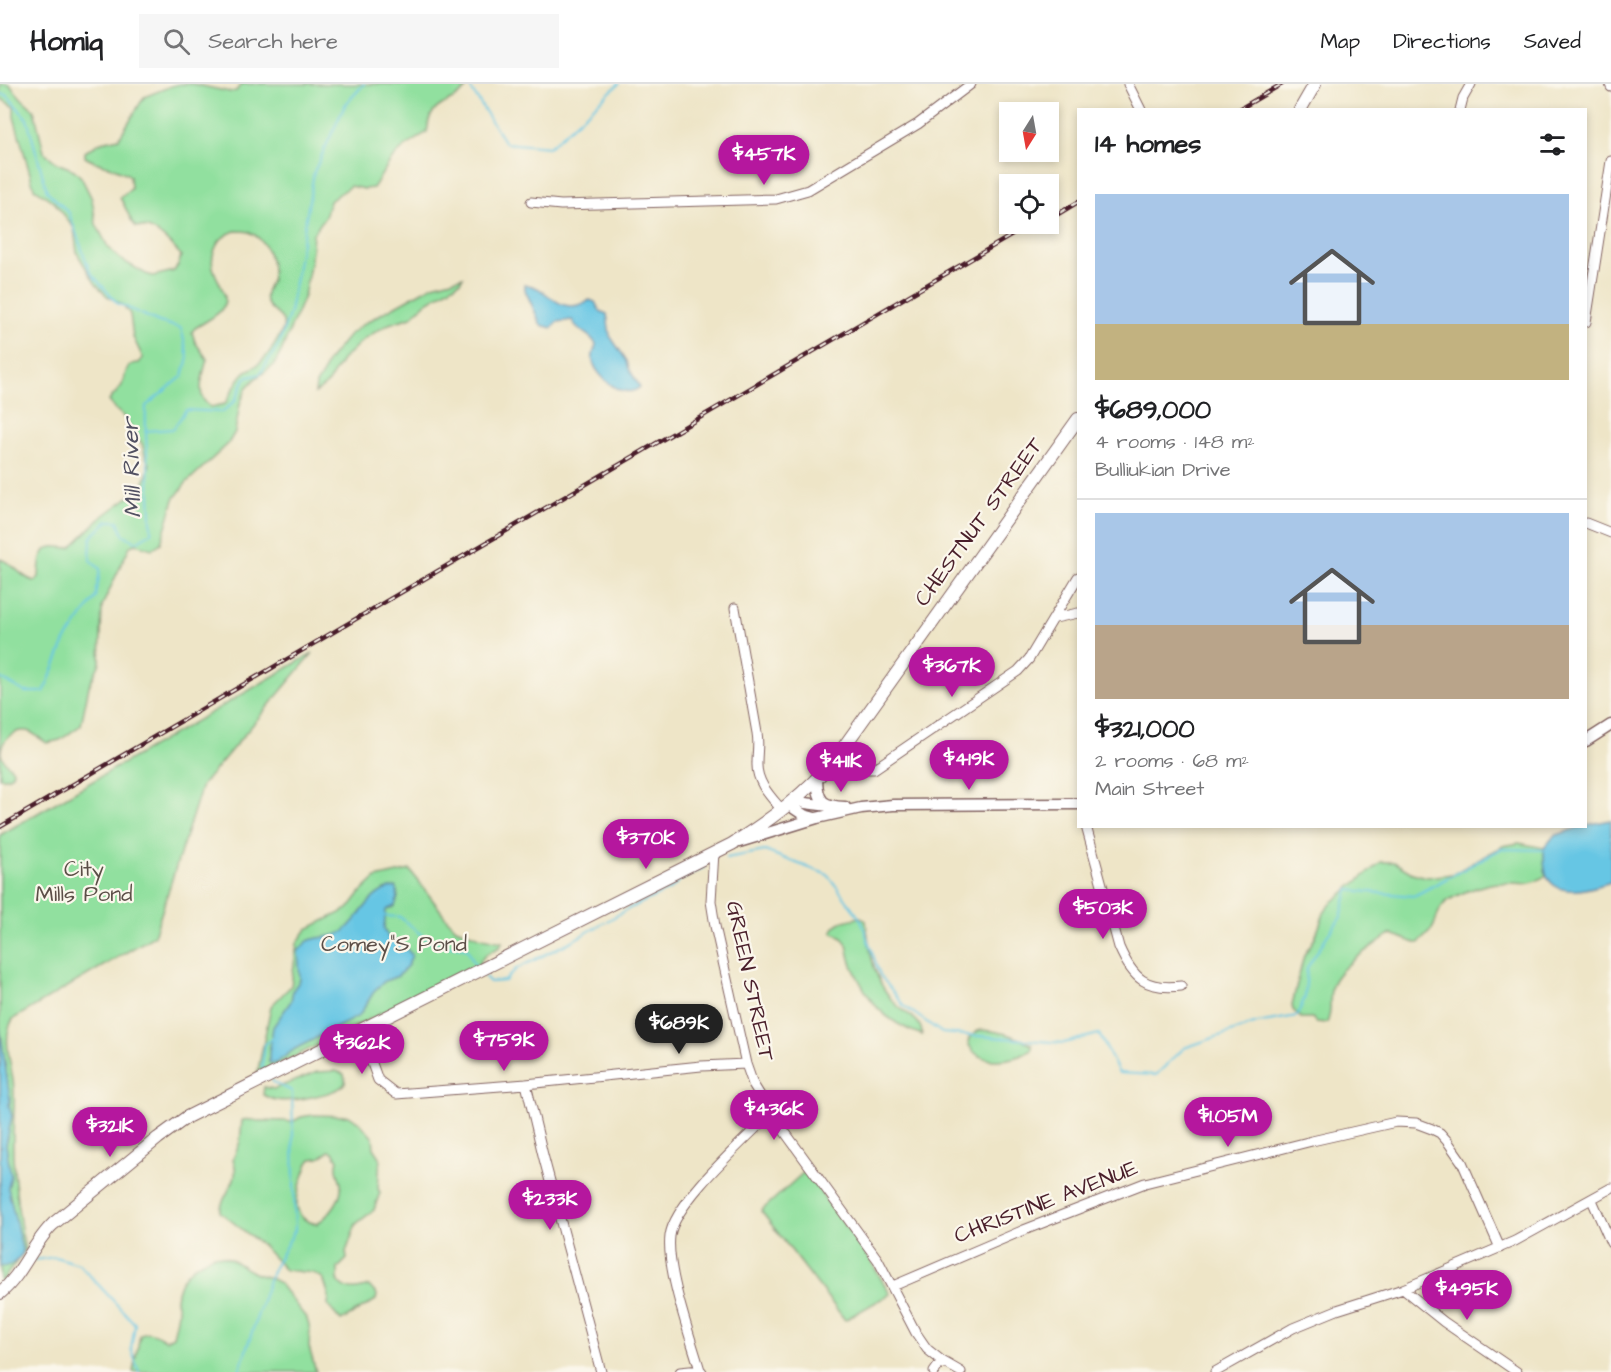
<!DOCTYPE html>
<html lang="en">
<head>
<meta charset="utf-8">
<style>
	:root { --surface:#fff; --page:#f6f6f6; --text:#202124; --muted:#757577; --line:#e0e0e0; --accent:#b5179e }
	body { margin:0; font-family:"Architects Daughter",sans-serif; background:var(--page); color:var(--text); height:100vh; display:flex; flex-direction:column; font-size:22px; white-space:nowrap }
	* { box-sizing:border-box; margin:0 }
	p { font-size:20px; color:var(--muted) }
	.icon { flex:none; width:33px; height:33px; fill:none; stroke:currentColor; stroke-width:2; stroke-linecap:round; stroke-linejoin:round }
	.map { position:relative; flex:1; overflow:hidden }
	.panel { position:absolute; left:1077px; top:24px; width:510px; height:720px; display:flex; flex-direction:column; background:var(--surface); border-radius:0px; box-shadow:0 3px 9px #0003 }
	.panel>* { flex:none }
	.needle { width:39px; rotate:191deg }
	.controls { position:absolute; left:999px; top:18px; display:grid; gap:12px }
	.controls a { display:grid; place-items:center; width:60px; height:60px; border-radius:0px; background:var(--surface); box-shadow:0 3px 9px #0003; font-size:30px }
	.price { position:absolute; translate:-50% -51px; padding:0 14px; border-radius:21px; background:var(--accent); color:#fff; font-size:20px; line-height:39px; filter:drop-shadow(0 2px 3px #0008) }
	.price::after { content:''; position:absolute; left:50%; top:36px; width:18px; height:14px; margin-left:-9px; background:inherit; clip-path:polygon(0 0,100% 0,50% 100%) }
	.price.selected { background:#222; color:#fff }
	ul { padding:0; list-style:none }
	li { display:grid; align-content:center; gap:12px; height:318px; padding:0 18px }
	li+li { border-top:2px solid var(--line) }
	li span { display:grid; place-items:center; height:186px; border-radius:0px; color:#555 }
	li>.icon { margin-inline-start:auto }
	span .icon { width:108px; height:108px; fill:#fffc; stroke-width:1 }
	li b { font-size:26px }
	h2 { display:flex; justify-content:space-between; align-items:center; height:72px; padding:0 18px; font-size:26px }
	header { display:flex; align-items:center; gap:36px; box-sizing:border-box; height:84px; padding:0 30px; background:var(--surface); border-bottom:2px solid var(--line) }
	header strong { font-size:28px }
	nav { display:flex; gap:33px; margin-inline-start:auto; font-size:21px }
	.search { width:420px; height:54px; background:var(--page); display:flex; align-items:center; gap:15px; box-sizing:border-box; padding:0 21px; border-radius:0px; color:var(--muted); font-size:22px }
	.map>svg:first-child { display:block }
	.green { fill:#91e09f; stroke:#6e8065; stroke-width:1.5; fill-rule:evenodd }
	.water { fill:#66c6e4; stroke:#587288; stroke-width:1.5 }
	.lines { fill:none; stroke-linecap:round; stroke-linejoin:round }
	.stream { stroke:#66c6e4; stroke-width:2 }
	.minor-casing { stroke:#836462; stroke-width:11 }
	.tertiary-casing { stroke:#836462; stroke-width:13 }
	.secondary-casing { stroke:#836462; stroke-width:14 }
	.minor { stroke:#fff; stroke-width:9 }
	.tertiary { stroke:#fff; stroke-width:10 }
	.secondary { stroke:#fff; stroke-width:12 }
	.rail-casing { stroke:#4a1f2b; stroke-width:4.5 }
	.rail { stroke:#fbf7ec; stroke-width:2; stroke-dasharray:7; stroke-linecap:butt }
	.labels { text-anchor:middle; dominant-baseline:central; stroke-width:4.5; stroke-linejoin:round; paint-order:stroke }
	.street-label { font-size:22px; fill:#4a1f2b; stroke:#fbf7ec }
	.park-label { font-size:22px; fill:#5c4f48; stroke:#fbf7ec }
	.water-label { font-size:24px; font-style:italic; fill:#525162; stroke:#fbf7ec }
</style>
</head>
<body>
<header>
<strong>Homiq</strong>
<div class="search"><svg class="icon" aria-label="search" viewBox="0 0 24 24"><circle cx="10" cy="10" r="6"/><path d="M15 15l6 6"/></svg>Search here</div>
<nav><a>Map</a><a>Directions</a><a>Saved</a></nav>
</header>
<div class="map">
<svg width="1611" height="1288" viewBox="0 0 1611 1288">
	<rect width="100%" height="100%" fill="#fbf7ec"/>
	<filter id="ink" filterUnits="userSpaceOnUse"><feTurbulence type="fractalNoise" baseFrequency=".0167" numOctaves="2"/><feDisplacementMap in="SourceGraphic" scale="12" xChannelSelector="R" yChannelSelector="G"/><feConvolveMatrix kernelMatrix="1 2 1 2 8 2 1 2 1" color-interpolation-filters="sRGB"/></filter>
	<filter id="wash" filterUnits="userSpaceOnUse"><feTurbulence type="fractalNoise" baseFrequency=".008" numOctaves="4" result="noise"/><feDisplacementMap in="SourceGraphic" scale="24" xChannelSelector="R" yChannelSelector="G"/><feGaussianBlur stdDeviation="1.35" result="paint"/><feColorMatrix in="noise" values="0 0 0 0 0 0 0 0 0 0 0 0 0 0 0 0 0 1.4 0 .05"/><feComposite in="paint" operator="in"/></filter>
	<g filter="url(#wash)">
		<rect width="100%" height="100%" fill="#eee5c7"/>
		<path class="green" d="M0,0H9L22,15L34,26L44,68L57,79L74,86L81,93L92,115L96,140L108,163L120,175L146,190L153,192L174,187L179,180L181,171C168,158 155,141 136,143C128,134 127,124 120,114L131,105L130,92C116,82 99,82 85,73V68L101,58L119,54L144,13L171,2L180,0H193L230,8L236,7L242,0H468C461,18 437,16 430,34C428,38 428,44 427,48C415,56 401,64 392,75C385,84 380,94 373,104L364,105L350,102L330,117L325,133L313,150L311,176L304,212L281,268L274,281L255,295L247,303L240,320L235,348L228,360L186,399L174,415L161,459L152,465L136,460L130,462L102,522L100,579L89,602L81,641L60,656L47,659C42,656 36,651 30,648C17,643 0,655 1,670C2,676 9,682 13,686L12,691L7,694H0V475C14,479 23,496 35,497L39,493C40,483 38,466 52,463C58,462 64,465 71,463L103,432L137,407L144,399L150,380L145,372L142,360L124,333L114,324L109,317C113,310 119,307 122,301C127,290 124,279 139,279L143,274L133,253L130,230L122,220L107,212L95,199L77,169L74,144L55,119L34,104L14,33V23L0,14ZM235,147C239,147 245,147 249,148C265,154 273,175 272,191C272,200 263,207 266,217C270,230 289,231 282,247C277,258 267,274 257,281C254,284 249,285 245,288C237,295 231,310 225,320L211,323C194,314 203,291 207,275L195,258L192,248L194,245C202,239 216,233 221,226C236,207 203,191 215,165C219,155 225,151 235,147Z
			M463,193L460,198L427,218L411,233L389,240L365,254L342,276L327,300L315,309L316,300L323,289L327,278L350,250L365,239L433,201Z
			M313,569L202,701L154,852L13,935C0,955 14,986 14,1008C15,1030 12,1052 13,1073C15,1104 19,1136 25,1166L0,1200V751Z
			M1519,759L1544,764L1546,791C1528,805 1517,797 1497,799C1484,800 1453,811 1444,820C1437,826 1437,838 1432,845C1428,850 1423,854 1419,859C1407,860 1400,849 1388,851C1372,863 1338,883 1332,901C1328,914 1333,925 1327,939L1316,938L1312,934H1301L1293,926L1292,921L1304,871L1315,854L1324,829L1330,820L1381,778H1394L1412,789L1427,793L1453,790L1503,762Z
			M410,786L447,835L456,844L482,854L502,858L500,863L488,869L480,877L481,880L257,991L271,922L291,902L297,859L307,845L348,825L361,808L376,794Z
			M861,833L866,837C869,861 871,884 884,905C888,911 893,919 899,923C909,932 922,936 922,951C883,937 868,918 852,881C845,864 853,858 832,848C835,836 850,836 861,833Z
			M979,946C998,946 1016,952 1032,961V966C1013,977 979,984 968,959L969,954Z
			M336,987L344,990C344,992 346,997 345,999C340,1010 287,1019 276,1016C272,1015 267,1013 263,1011L264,1003L274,1005L317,988Z
			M313,1031L349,1032L361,1040L373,1054L374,1064L380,1073L378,1105L380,1108L374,1126L356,1140L346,1168L347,1175L338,1184V1198C348,1208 356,1206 369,1202L377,1211L376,1216L341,1237L328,1222L329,1212L323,1194L313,1189L285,1186L263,1162L220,1128C223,1106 242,1098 233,1075L240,1058L242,1036C249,1034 254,1037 261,1037C274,1037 278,1036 292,1038L301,1033ZM329,1067L333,1068L338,1076C335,1085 339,1090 341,1100C343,1115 329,1131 317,1140C283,1134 301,1100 308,1079L311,1075L319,1074Z
			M805,1087L869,1174L890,1210L845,1236L761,1127Z
			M215,1171C231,1172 240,1182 254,1189C263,1193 272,1192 280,1200L307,1235L310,1245L309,1263L316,1288H133L140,1251C149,1244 158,1252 166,1256L173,1252C175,1244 177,1236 178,1228C179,1223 176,1220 176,1215C178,1191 195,1179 215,1171Z"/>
		<path class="water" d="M525,201C548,200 557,236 590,216L595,218L600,227L607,230L610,252L627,277L629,285L640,303C624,317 598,294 593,278C591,272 595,266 596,260C589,248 578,249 572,236L557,238L552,244L541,241L525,206Z
			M1611,736V798C1592,804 1558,816 1547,792C1543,784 1544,772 1544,764L1554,752L1580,743L1586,742V741Z
			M396,803L398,813L395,822L386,826L384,844L389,855L401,859L412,871L408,881L398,892L385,897L375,906L359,932L295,965L276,979H269V969L273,943L291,917L293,906L300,896L298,867C301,864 305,859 308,857C319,851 334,855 344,847C363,831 370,806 396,803Z
			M0,943L10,1016L9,1022L12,1032L6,1061L11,1092L8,1104L23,1169C16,1178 12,1182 0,1183Z"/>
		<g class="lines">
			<path class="stream" d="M468,0L505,59L549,63L619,0
				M0,10L7,11L27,35L47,107L69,129L90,188L117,219L159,238L181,244L188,273L183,292L146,322C144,365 152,406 151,449L136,458L123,450L118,437H108L91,453L90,476L100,485L96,513L65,557L44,608H25L0,594
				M145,347L173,345L186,326L222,328L235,317L245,294L260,290L279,260L290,228L314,88L345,21L364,0
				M726,774L765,767L828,791L861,836L880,891L904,922L942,949L1064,959L1099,950L1119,989L1156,991L1184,964L1257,939L1297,932L1305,913L1307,884L1327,852L1341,833L1348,806L1414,812L1501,765L1544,766
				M384,832L400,833L431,859L467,864L475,881
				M484,892L490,898L505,897L516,885L572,857L628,825L671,805L680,796L704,783
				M267,989L262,982L265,960L274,953
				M35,1176L55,1173L79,1180L135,1240L131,1265L139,1288
				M239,1288L272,1187L295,1146L292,1007L274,999L272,996"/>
		</g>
	</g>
	<g filter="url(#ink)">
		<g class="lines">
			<g class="minor-casing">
				<path id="minor" d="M1128,0L1141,26
					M1610,0L1611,3
					M1460,26L1463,14L1471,0
					M531,118L561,121L776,115L808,106L918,40L971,0
					M1586,238L1611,77
					M1586,439L1611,449
					M735,524L757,649C759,659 757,668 757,679C756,698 770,712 782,726
					M1055,534L1078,529
					M838,671L862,685H874L1018,587L1029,575L1078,493
					M1086,742L1119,863C1133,895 1146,906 1181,902
					M714,768L711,817L715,842L746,980L753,1000L771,1029L878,1176L916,1249L927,1265L942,1277L961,1288
					M360,946L378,996L396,1010L526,1000L701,982L746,980
					M526,1000L543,1071L601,1288
					M1592,1116L1611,1159
					M893,1202L1024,1146L1145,1099L1312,1057L1396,1038L1416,1039L1432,1045L1440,1049L1448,1058L1462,1078L1500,1164
					M1403,1205L1444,1238L1517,1288
					M680,1288L700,1286
					M702,1288L700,1286C690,1252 666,1185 670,1152C674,1118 746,1055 771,1029
					M934,1288L942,1277
					M1215,1288L1293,1244L1337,1226L1403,1205L1515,1157L1611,1104"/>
			</g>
			<g class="tertiary-casing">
				<path id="tertiary" d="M1586,657L1611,641
					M817,696C818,718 823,722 845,723
					M797,715L805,719L829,722
					M789,721L804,731L815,734
					M739,758L817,734L861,724L893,721L1078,720"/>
			</g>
			<g class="secondary-casing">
				<path id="secondary" d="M1300,26L1315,0
					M0,1209C23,1190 32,1160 53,1140L158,1054L187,1033L732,760C772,735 808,708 838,671L1078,335"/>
			</g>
			<use href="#minor" class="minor"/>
			<use href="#tertiary" class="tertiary"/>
			<use href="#secondary" class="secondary"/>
			<g class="rail-casing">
				<path id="rail" d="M1238,26L1282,0
					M1048,136L1078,118
					M0,743L1031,140"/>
			</g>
			<use href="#rail" class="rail"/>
		</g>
	</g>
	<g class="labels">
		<g class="street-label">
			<text transform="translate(979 438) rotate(-54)">CHESTNUT STREET</text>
			<text transform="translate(750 897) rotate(78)">GREEN STREET</text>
			<text transform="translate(1046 1118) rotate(-21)">CHRISTINE AVENUE</text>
		</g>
		<g class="park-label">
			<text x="84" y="785">City<tspan x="84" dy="25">Mills Pond</tspan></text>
			<text x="394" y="860">Comey"S Pond</text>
		</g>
		<g class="water-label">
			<text transform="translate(132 384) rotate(-92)">Mill River</text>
		</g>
	</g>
</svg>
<div class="controls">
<a><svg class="needle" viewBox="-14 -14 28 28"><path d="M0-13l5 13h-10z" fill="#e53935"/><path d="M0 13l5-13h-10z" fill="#757577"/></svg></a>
<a><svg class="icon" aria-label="locate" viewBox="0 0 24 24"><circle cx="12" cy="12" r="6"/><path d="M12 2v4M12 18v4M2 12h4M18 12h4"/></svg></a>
</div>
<b class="price" style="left:764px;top:102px">$457K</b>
<b class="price" style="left:952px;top:614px">$367K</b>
<b class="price" style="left:969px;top:707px">$419K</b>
<b class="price" style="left:841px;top:709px">$411K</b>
<b class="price" style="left:646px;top:786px">$370K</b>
<b class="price" style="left:1103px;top:856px">$503K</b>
<b class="price selected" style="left:679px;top:971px">$689K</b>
<b class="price" style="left:504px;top:988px">$759K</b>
<b class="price" style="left:362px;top:991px">$362K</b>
<b class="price" style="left:774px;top:1057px">$436K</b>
<b class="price" style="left:1228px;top:1064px">$1.05M</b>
<b class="price" style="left:110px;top:1074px">$321K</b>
<b class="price" style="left:550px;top:1147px">$233K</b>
<b class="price" style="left:1467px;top:1237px">$495K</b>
<section class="panel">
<h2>14 homes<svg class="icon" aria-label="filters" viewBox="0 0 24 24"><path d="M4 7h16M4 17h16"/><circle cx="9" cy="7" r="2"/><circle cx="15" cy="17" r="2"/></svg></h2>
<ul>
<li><span style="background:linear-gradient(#a9c7e8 70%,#c2b280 0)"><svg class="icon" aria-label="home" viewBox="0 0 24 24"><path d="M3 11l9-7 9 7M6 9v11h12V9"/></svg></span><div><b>$689,000</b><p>4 rooms · 148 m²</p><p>Bulliukian Drive</p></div></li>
<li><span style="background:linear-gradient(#a9c7e8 60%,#b9a48a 0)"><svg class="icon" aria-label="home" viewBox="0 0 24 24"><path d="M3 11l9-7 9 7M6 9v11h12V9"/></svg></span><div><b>$321,000</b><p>2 rooms · 68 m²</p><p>Main Street</p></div></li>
</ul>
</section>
</div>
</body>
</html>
